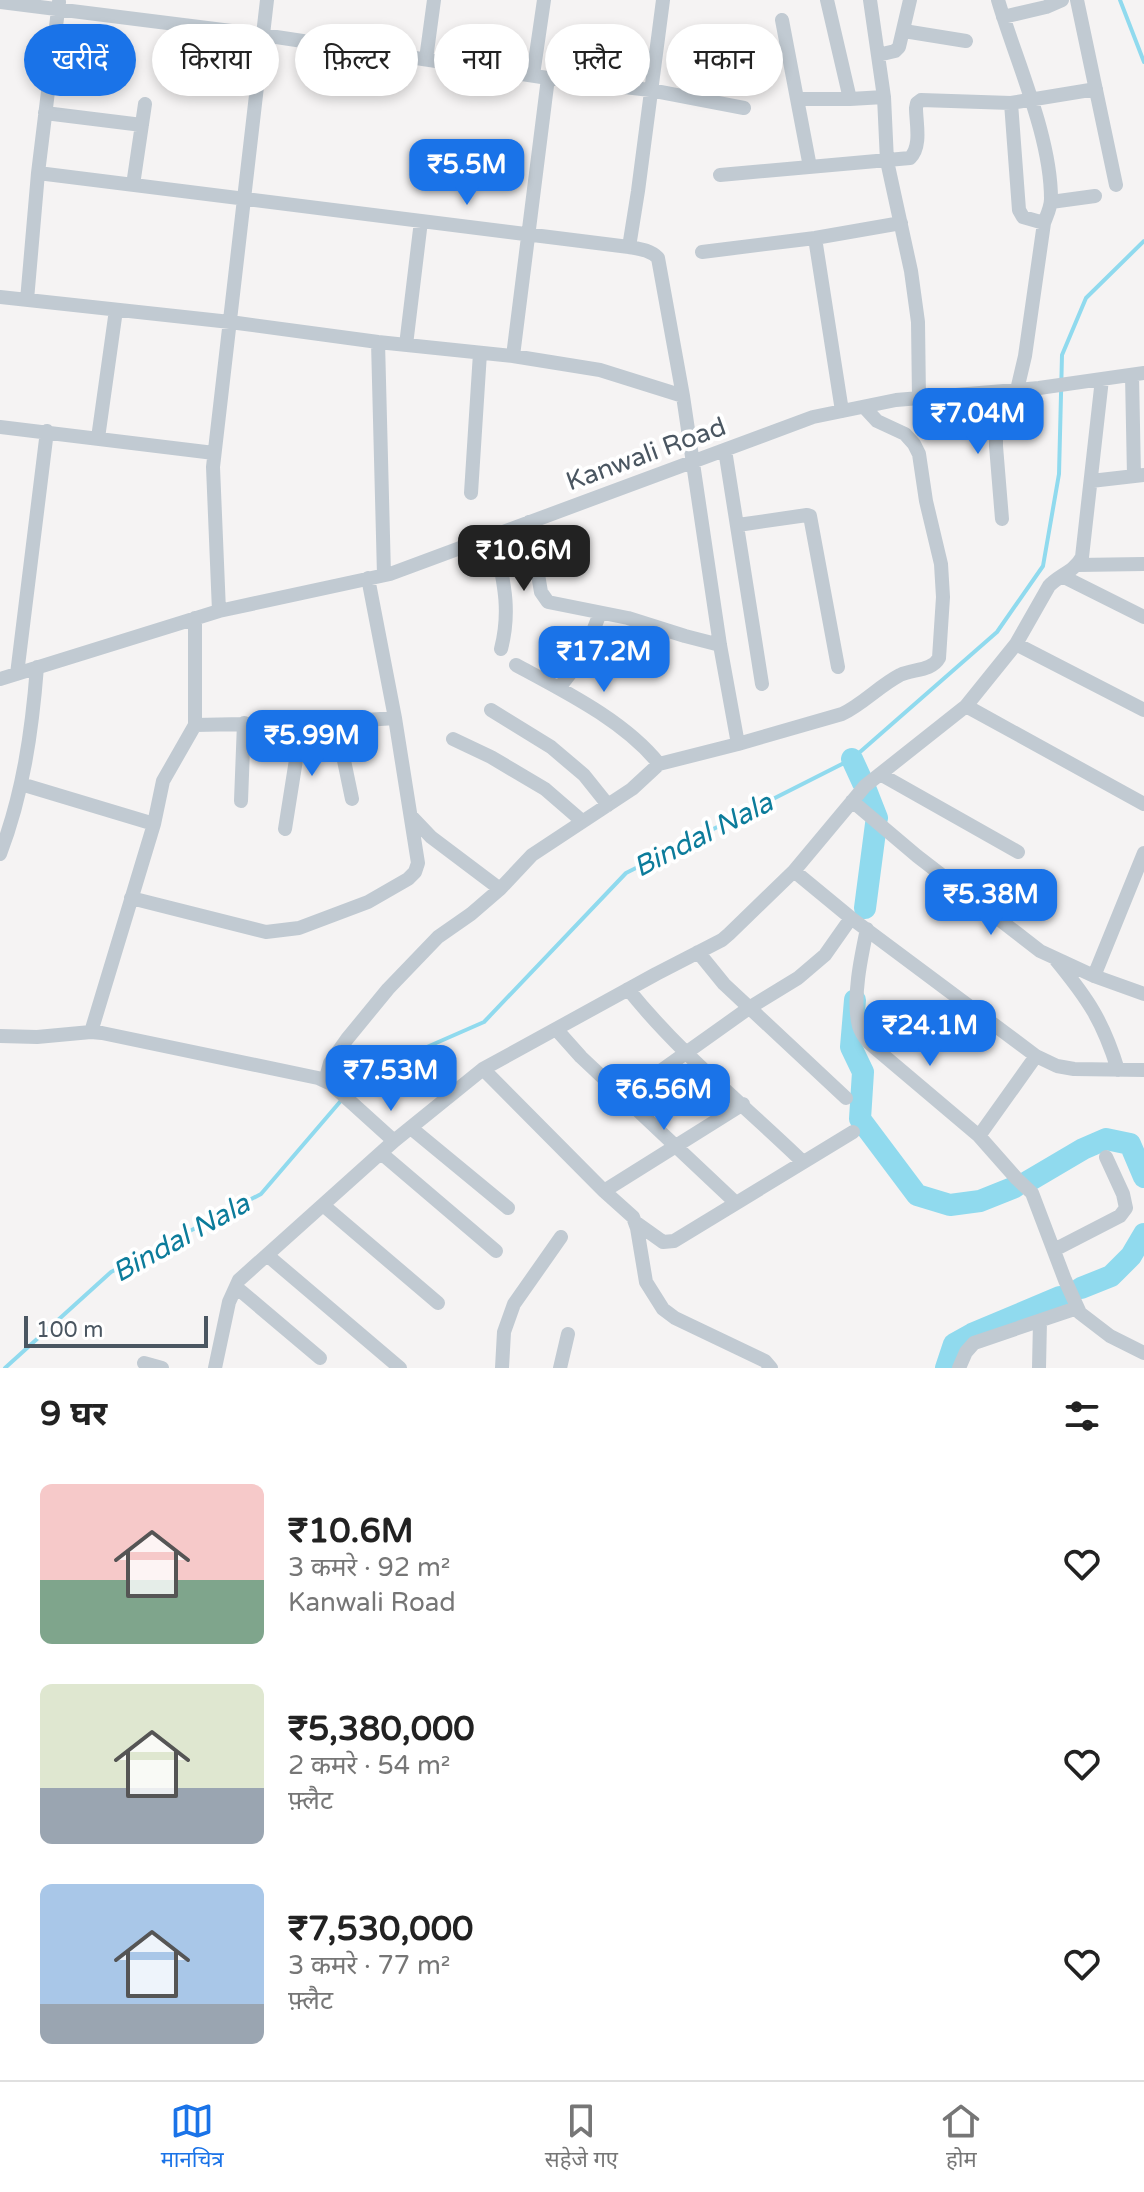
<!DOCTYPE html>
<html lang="hi">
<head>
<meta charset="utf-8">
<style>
	:root { --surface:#fff; --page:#f6f6f6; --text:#222; --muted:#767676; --line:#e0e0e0; --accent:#1a73e8 }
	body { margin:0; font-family:"Varela Round","Noto Sans Devanagari",sans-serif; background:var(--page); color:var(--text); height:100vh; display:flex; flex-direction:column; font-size:30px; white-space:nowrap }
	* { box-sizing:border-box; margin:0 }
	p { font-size:26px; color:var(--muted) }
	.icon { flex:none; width:44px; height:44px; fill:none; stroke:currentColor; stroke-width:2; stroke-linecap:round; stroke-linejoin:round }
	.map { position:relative; height:1368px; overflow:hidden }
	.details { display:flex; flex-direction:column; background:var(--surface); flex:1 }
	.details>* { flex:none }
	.banner { position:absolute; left:24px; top:24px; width:1096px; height:72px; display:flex; gap:16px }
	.scale { position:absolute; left:24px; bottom:20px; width:184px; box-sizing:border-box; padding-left:8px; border:4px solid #4a5661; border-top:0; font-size:22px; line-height:28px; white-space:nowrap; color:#4a5661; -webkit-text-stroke:6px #fff; paint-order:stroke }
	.price { position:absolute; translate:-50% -68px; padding:0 18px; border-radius:16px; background:var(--accent); color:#fff; font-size:26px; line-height:52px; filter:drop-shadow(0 2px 4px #0008) }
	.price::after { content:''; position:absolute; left:50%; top:48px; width:24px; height:18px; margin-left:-12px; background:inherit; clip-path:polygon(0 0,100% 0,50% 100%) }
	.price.on { background:#222; color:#fff }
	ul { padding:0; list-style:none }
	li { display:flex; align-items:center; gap:24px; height:200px; padding:0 40px }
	li span { display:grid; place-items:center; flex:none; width:224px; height:160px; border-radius:12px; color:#555 }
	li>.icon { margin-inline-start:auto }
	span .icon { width:96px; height:96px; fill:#fffc; stroke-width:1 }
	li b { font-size:34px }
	h2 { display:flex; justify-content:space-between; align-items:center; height:96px; padding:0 40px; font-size:34px }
	.tag { padding:0 28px; border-radius:36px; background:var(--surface); box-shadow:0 4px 12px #0003; font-size:28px; line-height:72px }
	.tag.on { background:var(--accent); color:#fff }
	.menu { display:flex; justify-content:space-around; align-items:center; height:112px; border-top:2px solid var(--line); background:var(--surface); font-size:22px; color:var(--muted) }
	.menu a { display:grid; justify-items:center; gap:4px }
	.menu .on { color:var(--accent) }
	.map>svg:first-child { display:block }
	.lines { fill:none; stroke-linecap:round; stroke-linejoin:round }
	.stream { stroke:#90daee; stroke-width:4 }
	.river { stroke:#90daee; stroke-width:22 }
	.minor { stroke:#c1cad2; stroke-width:14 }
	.labels { text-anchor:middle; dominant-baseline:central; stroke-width:8; stroke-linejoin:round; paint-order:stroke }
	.street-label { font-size:26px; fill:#4a5661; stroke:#fff }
	.water-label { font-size:28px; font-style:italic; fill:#0c7c9b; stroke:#fff }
</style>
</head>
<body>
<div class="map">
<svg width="1144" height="1368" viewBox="0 0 1144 1368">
	<rect width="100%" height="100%" fill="#f5f3f3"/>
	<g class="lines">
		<path class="stream" d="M1120,0L1144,62
			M5,1368L111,1272L261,1194L363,1075L484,1022L626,873L852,759L997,632L1043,566L1059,474L1062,355L1086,298L1144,241"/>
		<path class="river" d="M852,759L863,783
			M866,790L877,818
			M865,908L876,824
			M855,1000L851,1047L863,1072L860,1119L917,1195L950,1205L980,1201L1015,1187
			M1027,1182L1083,1149L1106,1139L1130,1144L1144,1177
			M1081,1288L1111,1276L1131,1256L1144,1234
			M946,1368L954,1344L972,1334L1060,1297"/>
		<path class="minor" d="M827,0L850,99L884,97
			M870,0L884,97L887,161L911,271L918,322L919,399
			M998,0C1016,61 1051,136 1051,199C1051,207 1047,215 1044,223L1025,356L1017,390
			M1077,0L1116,185
			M0,2L263,35L548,78L650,90L744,108
			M1003,17L1046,7L1062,0
			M782,20L810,167
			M904,31L966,41
			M878,55L895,51L899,47L910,0
			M426,59L434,0
			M533,75L544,0
			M798,99H850
			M1011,103L1019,210L1023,217L1044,223
			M45,113L142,125
			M38,173L629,247C640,249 650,250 658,258L683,396L720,645L738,744L659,764L632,789L532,855L500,889L471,914L438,937L388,989L347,1039L330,1063L325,1081
			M720,175L910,158C922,146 916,123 916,108L917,103L921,100L1011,103L1096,89
			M133,185L145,104
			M1051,202L1095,196
			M815,238L842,411
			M629,247L638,191L663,0
			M702,252L815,238L901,223
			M0,297L230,322L378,342L513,356L600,370L683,396
			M27,300L38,173L59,2
			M378,342L384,575
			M406,345L421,221
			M513,356L548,78
			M1132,375L1134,476
			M996,392V446L1002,519
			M0,427L214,453
			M98,438L116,310
			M725,450L762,684
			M1091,481L1144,475
			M471,493L480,353
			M529,522L541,592L548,602L628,618L685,636L720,645
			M738,525L807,515L810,516L838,667
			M494,535C502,576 512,607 501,649
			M1078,565L1144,564
			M1062,576L1144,617
			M219,611L213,467L267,0
			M1016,644L1144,710
			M516,665C564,691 625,721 659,764
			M17,674L47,431
			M0,679L219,611L390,574L813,417L896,400L1039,388L1144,373
			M559,688L583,657L600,613
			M966,706L1144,804
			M491,710L551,747L584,775L608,805
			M336,722L352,799
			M195,725L336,722L395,718
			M453,739L491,757L545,789L582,821
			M738,744L842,714C863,704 879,686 900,675C913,669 932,671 939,658L943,597L941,564L926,501L919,454L914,444L905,434L877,421L864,407
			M880,774L1018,852
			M21,784L154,824
			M241,801L244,723
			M852,801L917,856L1040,951L1094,976L1144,994
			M411,816L431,837L500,889
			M285,829L302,722
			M0,854C23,794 32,731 37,667
			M794,871L851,918L1036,1056L1057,1066L1074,1069L1144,1070
			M131,898L266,932L299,928L368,902L408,879L415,872L418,863L395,718L368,578
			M867,929C861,957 852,999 859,1026C861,1033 865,1038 869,1043L979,1136L1017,1179L1032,1193L1065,1280L1080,1313L1110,1336L1144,1353
			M698,952L724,984L846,1098
			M1056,960C1088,999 1103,1021 1118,1070
			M1094,976L1144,853
			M628,989C679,1053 744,1105 803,1162
			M556,1029L581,1057L736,1203
			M91,1032L154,824L163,781L195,725V618
			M0,1036L37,1037L91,1032L102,1033L318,1078L331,1084L394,1141
			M483,1069L604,1191L633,1217L637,1228L646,1282L663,1309L675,1318L765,1361L771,1368
			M624,1097L749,1008L798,978L825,955L851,918
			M411,1128L508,1208
			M979,1136L1036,1056
			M381,1153L496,1251
			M604,1191L743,1104
			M323,1205L438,1303
			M635,1222L663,1242L674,1241L853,1132
			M1054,1250L1120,1216L1126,1208L1123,1194L1106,1157
			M267,1255L400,1368
			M236,1287L320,1358
			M144,1363L162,1368
			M215,1368L229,1302L239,1280L394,1141L483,1069L656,974L722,940L729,934L794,871L865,786L966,706L1016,644L1049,586C1059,575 1074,572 1082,557L1102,379
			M502,1368L504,1332L514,1304L561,1237
			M560,1368L568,1334
			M959,1368L966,1352L974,1343L1077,1308
			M1039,1368L1040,1321"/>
	</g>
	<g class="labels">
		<g class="street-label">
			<text transform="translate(646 454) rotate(-20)">Kanwali Road</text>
		</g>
		<g class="water-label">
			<text transform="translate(703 835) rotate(-27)">Bindal Nala</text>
			<text transform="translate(181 1238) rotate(-29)">Bindal Nala</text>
		</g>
	</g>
</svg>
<div class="scale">100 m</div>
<b class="price" style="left:467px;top:207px">₹5.5M</b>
<b class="price" style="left:978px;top:456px">₹7.04M</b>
<b class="price on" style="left:524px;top:593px">₹10.6M</b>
<b class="price" style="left:604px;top:694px">₹17.2M</b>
<b class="price" style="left:312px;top:778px">₹5.99M</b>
<b class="price" style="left:991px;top:937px">₹5.38M</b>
<b class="price" style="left:930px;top:1068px">₹24.1M</b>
<b class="price" style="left:391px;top:1113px">₹7.53M</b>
<b class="price" style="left:664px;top:1132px">₹6.56M</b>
<div class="banner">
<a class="tag on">खरीदें</a>
<a class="tag">किराया</a>
<a class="tag">फ़िल्टर</a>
<a class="tag">नया</a>
<a class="tag">फ़्लैट</a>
<a class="tag">मकान</a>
</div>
</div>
<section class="details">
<h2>9 घर<svg class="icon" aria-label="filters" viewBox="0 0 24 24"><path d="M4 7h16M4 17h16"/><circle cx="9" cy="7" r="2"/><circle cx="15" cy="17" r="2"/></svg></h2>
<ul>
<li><span style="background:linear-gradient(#f6c9c9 60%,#7fa58c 0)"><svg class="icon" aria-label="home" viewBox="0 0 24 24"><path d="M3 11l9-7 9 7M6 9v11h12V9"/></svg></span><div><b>₹10.6M</b><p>3 कमरे · 92 m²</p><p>Kanwali Road</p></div><svg class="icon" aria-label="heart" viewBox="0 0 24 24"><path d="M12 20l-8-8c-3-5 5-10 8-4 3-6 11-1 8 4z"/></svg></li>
<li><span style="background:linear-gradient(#dfe7d0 65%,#9aa5b1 0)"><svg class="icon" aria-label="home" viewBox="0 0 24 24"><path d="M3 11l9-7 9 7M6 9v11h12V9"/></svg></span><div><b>₹5,380,000</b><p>2 कमरे · 54 m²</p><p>फ़्लैट</p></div><svg class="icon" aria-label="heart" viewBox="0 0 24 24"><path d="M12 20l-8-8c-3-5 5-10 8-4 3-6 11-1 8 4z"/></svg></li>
<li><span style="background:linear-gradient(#a9c7e8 75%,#9aa5b1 0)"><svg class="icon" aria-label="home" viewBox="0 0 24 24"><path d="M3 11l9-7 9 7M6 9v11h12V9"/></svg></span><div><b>₹7,530,000</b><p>3 कमरे · 77 m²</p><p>फ़्लैट</p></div><svg class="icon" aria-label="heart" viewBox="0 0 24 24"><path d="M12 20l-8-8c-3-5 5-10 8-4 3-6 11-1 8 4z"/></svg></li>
</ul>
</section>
<nav class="menu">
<a class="on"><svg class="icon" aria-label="map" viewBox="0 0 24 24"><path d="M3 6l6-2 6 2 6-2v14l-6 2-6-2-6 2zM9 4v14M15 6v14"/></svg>मानचित्र</a>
<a><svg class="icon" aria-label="saved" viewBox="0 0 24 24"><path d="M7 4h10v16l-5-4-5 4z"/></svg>सहेजे गए</a>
<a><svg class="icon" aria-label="home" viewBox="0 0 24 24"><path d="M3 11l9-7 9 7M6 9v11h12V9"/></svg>होम</a>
</nav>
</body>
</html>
